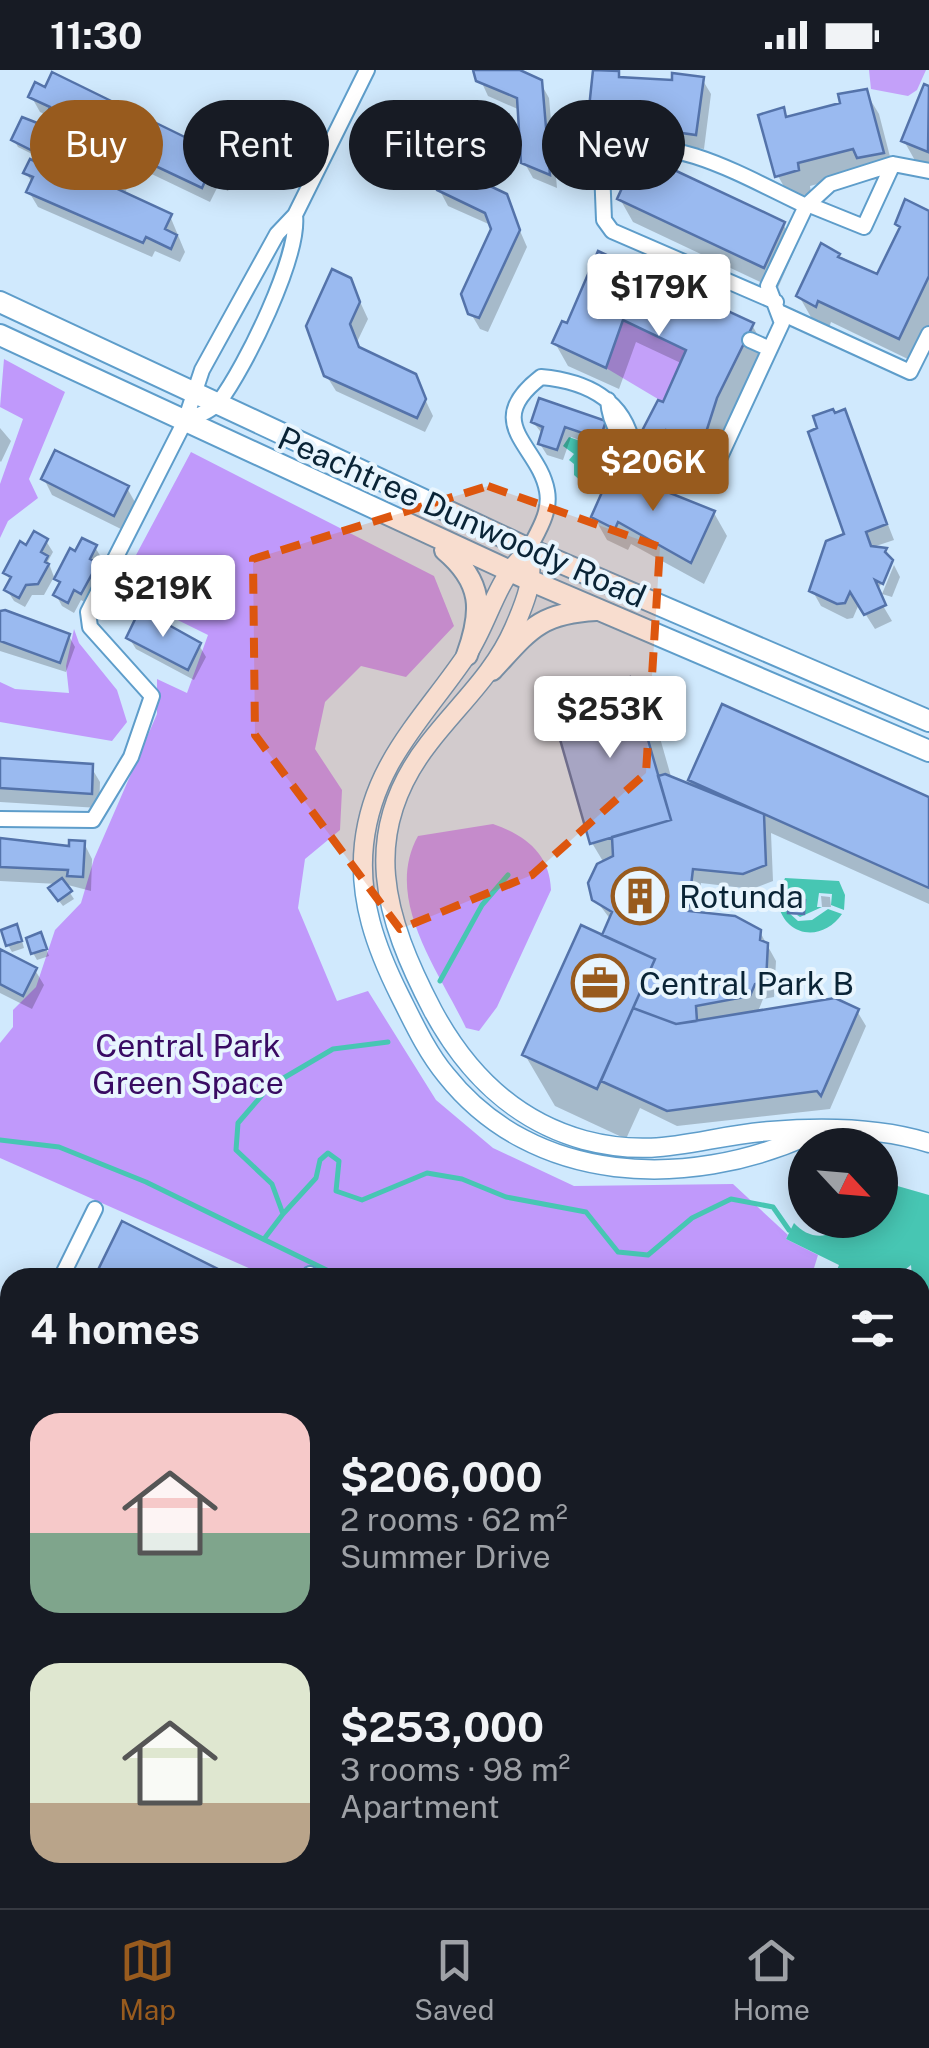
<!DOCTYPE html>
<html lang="en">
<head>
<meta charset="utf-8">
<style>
	:root { --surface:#171b24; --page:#20242c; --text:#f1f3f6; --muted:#9ea1a6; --line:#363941; --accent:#985b1e }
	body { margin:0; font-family:"Public Sans",sans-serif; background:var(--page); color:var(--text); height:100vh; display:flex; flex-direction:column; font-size:38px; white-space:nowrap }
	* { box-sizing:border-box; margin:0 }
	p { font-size:32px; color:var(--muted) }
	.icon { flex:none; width:55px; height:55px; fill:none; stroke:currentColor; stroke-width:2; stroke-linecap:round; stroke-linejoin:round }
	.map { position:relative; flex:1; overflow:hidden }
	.side { position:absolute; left:0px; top:1198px; width:930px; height:642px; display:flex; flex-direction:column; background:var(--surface); border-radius:30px 30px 0 0; box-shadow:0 5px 25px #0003 }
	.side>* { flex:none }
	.banner { position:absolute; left:30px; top:30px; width:870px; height:90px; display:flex; gap:20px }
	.needle { width:65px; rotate:116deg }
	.tools { position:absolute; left:788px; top:1058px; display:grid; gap:20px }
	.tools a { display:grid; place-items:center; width:110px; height:110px; border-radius:50%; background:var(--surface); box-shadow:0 5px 25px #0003; font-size:50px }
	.price { position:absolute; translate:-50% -85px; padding:0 22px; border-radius:10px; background:#fff; color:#222; font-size:32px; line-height:65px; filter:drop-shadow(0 2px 5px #0008) }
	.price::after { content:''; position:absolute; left:50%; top:60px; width:30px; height:22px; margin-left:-15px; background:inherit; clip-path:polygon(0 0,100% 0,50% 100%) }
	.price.active { background:var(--accent); color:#fff }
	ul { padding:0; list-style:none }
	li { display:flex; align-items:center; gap:30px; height:250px; padding:0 30px }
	li span { display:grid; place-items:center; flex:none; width:280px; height:200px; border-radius:30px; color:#555 }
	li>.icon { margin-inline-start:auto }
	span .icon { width:120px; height:120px; fill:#fffc; stroke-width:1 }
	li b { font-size:42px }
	h2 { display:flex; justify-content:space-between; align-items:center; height:120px; padding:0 30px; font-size:42px }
	.chip { padding:0 35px; border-radius:45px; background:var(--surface); box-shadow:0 5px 25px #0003; font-size:35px; line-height:90px }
	.chip.active { background:var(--accent); color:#fff }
	.status { display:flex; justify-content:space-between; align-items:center; height:70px; padding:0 50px; background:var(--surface); direction:ltr }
	.status svg { height:28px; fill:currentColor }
	.tabs { display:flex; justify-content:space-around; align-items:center; height:140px; border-top:2px solid var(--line); background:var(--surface); font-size:28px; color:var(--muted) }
	.tabs a { display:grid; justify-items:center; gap:5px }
	.tabs .active { color:var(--accent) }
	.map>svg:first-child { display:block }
	.green { fill:#c3a0f9 }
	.forest { fill:#c099fb }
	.water { fill:#47c6b3 }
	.shadow { fill:#0003 }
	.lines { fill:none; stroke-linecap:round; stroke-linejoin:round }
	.stream { stroke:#47c6b3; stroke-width:5 }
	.building { fill:#9abaf0; stroke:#5473aa; stroke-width:2.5 }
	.minor-casing { stroke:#5e9dca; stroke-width:18 }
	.tertiary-casing { stroke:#5e9dca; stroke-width:21 }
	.secondary-casing { stroke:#5e9dca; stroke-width:24 }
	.minor { stroke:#fff; stroke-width:14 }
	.tertiary { stroke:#fff; stroke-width:18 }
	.secondary { stroke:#fff; stroke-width:20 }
	.rail-casing { stroke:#3a5366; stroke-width:9 }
	.rail { stroke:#e8f5fe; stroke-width:5; stroke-dasharray:15; stroke-linecap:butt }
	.marked { fill:#dd560e; fill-opacity:0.2; stroke:#dd560e; stroke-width:8; stroke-dasharray:20 12; stroke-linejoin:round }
	.labels { text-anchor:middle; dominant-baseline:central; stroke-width:8; stroke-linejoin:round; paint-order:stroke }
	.street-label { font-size:32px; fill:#0a2436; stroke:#e8f5fe }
	.poi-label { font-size:32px; fill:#0a2436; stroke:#e8f5fe; text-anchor:start }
	.park-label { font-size:32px; fill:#390b63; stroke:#e8f5fe }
</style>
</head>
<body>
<div class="status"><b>11:30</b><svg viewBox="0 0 49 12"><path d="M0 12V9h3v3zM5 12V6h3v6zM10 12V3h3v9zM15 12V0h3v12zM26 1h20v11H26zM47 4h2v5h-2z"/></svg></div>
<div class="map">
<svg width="929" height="1838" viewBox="0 0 929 1838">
	<rect width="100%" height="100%" fill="#d0e9fd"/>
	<path class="green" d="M869,0H926L917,20L908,26L871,19Z
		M623,250L686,280L663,332L606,298Z"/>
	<path class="forest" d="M4,289L65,322L29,409L38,428L8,451L0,468V414L23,349L0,337Z
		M191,382L434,506L454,556L406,607L361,596L325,632L315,679L342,720L340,760L305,789L298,838L337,931L368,921L436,1030L493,1078L574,1116L733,1114L788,1165L786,1169L818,1185L811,1208L269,1207L0,1088V973L13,957V940L36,917L55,860L81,833L94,789L157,644V609L187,623L208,565L121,522L127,502Z
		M74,559L79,573L117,620L127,652L112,671L0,652V612L15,619L69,623L66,596Z
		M493,754C525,765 550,784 551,820L497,937L479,961L466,958C439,901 383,829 418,766Z"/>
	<path class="water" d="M569,367L594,376L590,391L595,405L590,411L582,412L574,405V394L569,390L574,384L563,376Z
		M785,808L839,811L845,825L844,840L831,835L832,824L819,823L817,837H822L800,847L797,845H804L805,829L788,828L787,834L777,830Z
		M778,833L798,851L812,850L828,839L842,844C823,872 785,868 778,833Z
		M880,1111L929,1125V1260L922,1268L920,1208L912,1207L911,1195L901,1203H889V1207H834L839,1195L786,1169L794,1153C808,1169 832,1172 843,1150H880Z"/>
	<path class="shadow" d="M476,0H514L540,12L549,28L557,118L533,108L524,92L520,40L488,26Z
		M617,4L621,10L702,9L711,24L704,79L618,67L620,72H599L590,57Z
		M925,17L929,19V98L917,94L904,71Z
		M865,21L879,44L895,106L872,110L867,101L810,116L811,123L791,129L778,106L761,47L782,40L787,49L843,34Z
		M31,26L197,76L204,87L223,96L232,112L228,121L218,116L210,132L137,97L124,125L170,146L185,182L180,192L155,181L152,187L38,137L29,122L33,114L26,103L92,114L107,79L60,57L55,49L40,42Z
		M43,58L47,65L36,86L18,77L14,70Z
		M439,119L505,126L527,177L488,262L480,259L470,242L493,156L448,136Z
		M620,129L783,154L796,177L777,220L633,152Z
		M929,143V255L912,291L831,252L829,258L812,249L799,226L838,185L878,207L901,160L897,154Z
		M599,184L752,255L765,278L715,396L679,381L675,390L659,382L646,359L664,336L683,294L636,272L619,319L568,296L555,273L568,257Z
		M350,210L368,249L357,272L361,281L414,306L433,346L425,362L336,321L326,305Z
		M844,342L894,470L870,478L886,480L892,492L876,524L892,551L875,559L859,534L853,548L847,549L821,536L812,520L848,465Z
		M533,352L605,353L611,364L606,379L571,367L563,390L547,385L540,374L543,365Z
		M0,358L11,371L1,392L0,391Z
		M635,406L639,414L714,443L727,466L704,514L631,474L628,480L607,470L594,447Z
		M44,409L127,418L136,434L123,460L52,425Z
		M46,471L53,482L48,491L54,507L44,525H32L25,537L14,531L7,520L11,512L6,503L27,478Z
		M95,477L102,489L97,497L102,506L88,534L81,530L74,543L62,536L56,525L61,516L57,509Z
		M894,495L900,507L892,527L882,524Z
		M0,544L69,566L75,577L66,602L0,581Z
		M129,568L199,575L206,587L194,610L136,579Z
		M629,610L658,661L672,710L690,713L724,638L929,729V834L771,763L773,811L752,819L701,813L697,844L760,862L776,891L774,927L763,929L757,944L857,941L866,956L830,1039L677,1056L640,1038L626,1069L555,1036L525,985L611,850L595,829L604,793L592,773Z
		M0,691L91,697L100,712L99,738L0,732Z
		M0,771L71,778L84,773L92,789L91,821L64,814L74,829L63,836L55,826L58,814L0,811Z
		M821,826L830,827L831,837H822Z
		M20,864L24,878L12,882L8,875Z
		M44,872L49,886L37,890L33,883Z
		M0,882L35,900L44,915L32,939L0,923Z
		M0,1225L6,1236L0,1249Z
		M920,1284L929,1287V1383L920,1367Z
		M2,1360L10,1364V1568L0,1563Z
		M920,1395L929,1400V1495L920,1490Z"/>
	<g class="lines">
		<path class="stream" d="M440,911L482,835L508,805
			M0,1070L59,1077L146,1112L343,1208
			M283,1144L316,1108L320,1090L328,1083L339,1091L336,1121L362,1130L427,1103L462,1109L506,1127L586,1142L618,1182L648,1185L692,1148L731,1129L773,1137L789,1160
			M264,1169L283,1144L272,1114L236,1080L238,1053L270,1016L333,979L388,972
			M0,1681L10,1682
			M177,1830L184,1838"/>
	</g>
	<path class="building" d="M473,0H520L542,10L550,105L521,93L517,28L476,11Z
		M593,0L619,1V7L672,10V3L704,7L696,65L612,53L613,58L587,57Z
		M52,2L199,74L201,83L225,94L219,107L209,102L202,118L128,83L113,117L172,144L165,159L177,165L171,179L146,167L143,173L26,122L33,107L23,103L30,89L51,99L54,94L90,110L109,70L48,42L50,37L28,27L35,12L45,17Z
		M924,14L929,16L928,82L901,71Z
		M867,19L884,83L857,88L853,79L798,93L799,100L775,107L758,45L784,37L786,47L840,33L838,24Z
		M22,47L45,56L33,81L11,70Z
		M638,83L785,152L764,198L617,129Z
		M435,90L507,124L520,160L479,248L468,244L461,224L491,159L485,143L437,120L430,101Z
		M905,129L929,141V206L899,269L818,231L816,237L796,226L821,173L840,184L838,187L877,204L900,157L895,154Z
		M598,181L754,253L717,328L702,375L666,360L662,369L643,359L658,330L663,332L686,280L623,250L606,298L552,273L562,251L567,253Z
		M332,199L351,208L360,232L350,254L359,277L416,304L426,329L417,348L324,306L306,256Z
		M539,328L606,351L600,369L565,357L557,380L538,374L543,357L531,352Z
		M833,339L835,343L845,339L887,454L866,462L871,476L887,478L885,482L893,490L883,514L875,510L886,535L864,545L850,522L845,533L837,534L809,521L826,471L844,464L808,362L817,358L813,346Z
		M55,380L129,416L114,446L41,409Z
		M614,395L637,404L635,409L715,441L691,493L618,452L615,459L591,447Z
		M34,461L48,469L41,482L48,486L45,492L49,494L38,514L26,515L19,528L4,520L11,507L3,503L20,471L26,475Z
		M82,468L97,475L90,489L98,493L81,524L74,520L68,533L53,525L60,512L54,509L70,478L75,481Z
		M140,539L201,573L188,600L126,568Z
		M5,540L70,564L60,593L0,571V541Z
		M630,607L671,750L590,774L549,631Z
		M722,634L929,727V818L688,710Z
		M0,688L93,694L92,724L0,718Z
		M665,704L764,744L766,795L743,804L693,799L688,841L735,846L761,860L760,870L768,873L766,912L755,914L750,926L696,936L697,951L676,954L633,938L655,889L602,865L612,842L592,830L588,813L597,794L613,786L612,767L671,750L658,706Z
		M0,768L69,776V770L85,771L83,807L67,806L68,800L0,797Z
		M62,808L72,821L58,831L48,818Z
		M790,828L805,830L804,844L788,843Z
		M17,854L22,871L6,876L1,860Z
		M581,855L655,889L597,1019L522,985Z
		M41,862L47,879L31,884L26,868Z
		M0,879L37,898L23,926L0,914Z
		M835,928L859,939L821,1026L817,1021L667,1041L601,1011L633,938L676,954Z
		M122,1151L236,1208H94Z
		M920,1280L929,1283V1354L920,1349Z
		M1,1356L10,1361V1559L0,1554Z
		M920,1392L929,1397V1485L920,1481Z
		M920,1543L929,1546V1721L920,1719Z"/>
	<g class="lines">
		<g class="minor-casing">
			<path id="minor" d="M807,134L864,157L893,94
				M776,232L612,161L604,150L601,74C686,71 731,100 806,136
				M779,242L910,302L929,264
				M750,270L770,279
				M608,330C612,385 665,398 713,402L782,253L768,216L806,136L830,114L893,94L929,101
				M185,351C195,346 212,341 219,332C245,298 300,186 295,145
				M529,479C538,461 551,442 547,421C539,375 480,354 541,307C585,311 625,329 633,377
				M0,749L93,750L131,687L152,626L90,557L88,542L185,351L202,300L277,164L295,145L367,0
				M310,1204L317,1208
				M61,1208L95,1139
				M0,1324L10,1308"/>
		</g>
		<g class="tertiary-casing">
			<path id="tertiary" d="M529,479C534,511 527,528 514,558C494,604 459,634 429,673C358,764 384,847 433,941C466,1002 515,1051 584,1070C660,1090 701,1066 771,1061C821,1057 881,1058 929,1073
				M519,490C495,516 487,554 468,583C425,647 373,692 364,774C358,829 376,878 400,926C414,954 427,982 446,1005C534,1116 688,1119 807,1066"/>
		</g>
		<g class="secondary-casing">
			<path id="secondary" d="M0,232L529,479L929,651
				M0,265L534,512L929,681
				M445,480C483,512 483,541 467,585
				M492,600C529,560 539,543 596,540
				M0,1583L10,1587
				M0,1616L10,1620
				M315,1830L319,1838
				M345,1830L348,1838"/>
		</g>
		<use href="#minor" class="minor"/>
		<use href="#tertiary" class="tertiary"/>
		<use href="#secondary" class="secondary"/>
		<g class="rail-casing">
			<path id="rail" d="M0,1716L10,1720
				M0,1741L10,1744
				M269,1830L293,1838
				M308,1830L330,1838"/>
		</g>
		<use href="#rail" class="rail"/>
	</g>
	<path class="marked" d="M488,416L660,477L646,703L532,805L400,859L255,665L253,489Z"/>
	<defs>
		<g id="building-ring" transform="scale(2.875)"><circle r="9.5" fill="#e8f5fe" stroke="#985b1e" stroke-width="1.5"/><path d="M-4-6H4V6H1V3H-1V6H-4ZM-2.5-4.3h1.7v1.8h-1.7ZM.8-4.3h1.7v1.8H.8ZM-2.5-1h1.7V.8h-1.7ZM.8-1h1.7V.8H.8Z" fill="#985b1e"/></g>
		<g id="office-ring" transform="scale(2.875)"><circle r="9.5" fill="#e8f5fe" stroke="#985b1e" stroke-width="1.5"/><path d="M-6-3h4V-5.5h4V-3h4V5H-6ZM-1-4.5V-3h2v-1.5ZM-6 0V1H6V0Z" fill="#985b1e"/></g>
	</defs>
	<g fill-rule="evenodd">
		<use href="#building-ring" x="640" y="826"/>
		<use href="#office-ring" x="600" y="913"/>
	</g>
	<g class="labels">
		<g class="street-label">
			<text transform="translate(462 447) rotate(24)">Peachtree Dunwoody Road</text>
		</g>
		<g class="poi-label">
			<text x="679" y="826">Rotunda</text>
			<text x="639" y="913">Central Park B</text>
		</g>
		<g class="park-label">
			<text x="188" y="975">Central Park<tspan x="188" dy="37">Green Space</tspan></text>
		</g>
	</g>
</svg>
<div class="tools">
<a><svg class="needle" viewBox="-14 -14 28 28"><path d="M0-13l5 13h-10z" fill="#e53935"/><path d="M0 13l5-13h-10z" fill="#9ea1a6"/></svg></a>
</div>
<b class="price" style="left:659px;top:269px">$179K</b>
<b class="price active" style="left:653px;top:444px">$206K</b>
<b class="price" style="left:163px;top:570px">$219K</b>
<b class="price" style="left:610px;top:691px">$253K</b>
<div class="banner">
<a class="chip active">Buy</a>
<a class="chip">Rent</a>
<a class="chip">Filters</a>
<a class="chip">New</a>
</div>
<section class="side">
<h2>4 homes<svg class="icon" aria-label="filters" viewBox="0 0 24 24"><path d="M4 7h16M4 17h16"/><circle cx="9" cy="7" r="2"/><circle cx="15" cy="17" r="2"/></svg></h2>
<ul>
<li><span style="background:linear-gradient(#f6c9c9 60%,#7fa58c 0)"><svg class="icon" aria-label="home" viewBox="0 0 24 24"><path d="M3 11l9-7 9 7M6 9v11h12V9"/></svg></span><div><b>$206,000</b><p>2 rooms · 62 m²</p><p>Summer Drive</p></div></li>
<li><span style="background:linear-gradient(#dfe7d0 70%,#b9a48a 0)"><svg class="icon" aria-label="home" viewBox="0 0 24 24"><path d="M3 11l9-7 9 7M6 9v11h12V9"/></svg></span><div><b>$253,000</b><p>3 rooms · 98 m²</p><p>Apartment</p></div></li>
</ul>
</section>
</div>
<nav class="tabs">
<a class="active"><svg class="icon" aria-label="map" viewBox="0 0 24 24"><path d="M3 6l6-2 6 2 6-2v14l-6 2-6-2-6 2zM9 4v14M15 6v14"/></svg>Map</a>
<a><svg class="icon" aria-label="saved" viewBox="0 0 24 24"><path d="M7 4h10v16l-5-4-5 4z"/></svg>Saved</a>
<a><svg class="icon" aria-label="home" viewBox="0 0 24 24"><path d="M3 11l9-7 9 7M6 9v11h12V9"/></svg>Home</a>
</nav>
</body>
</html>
